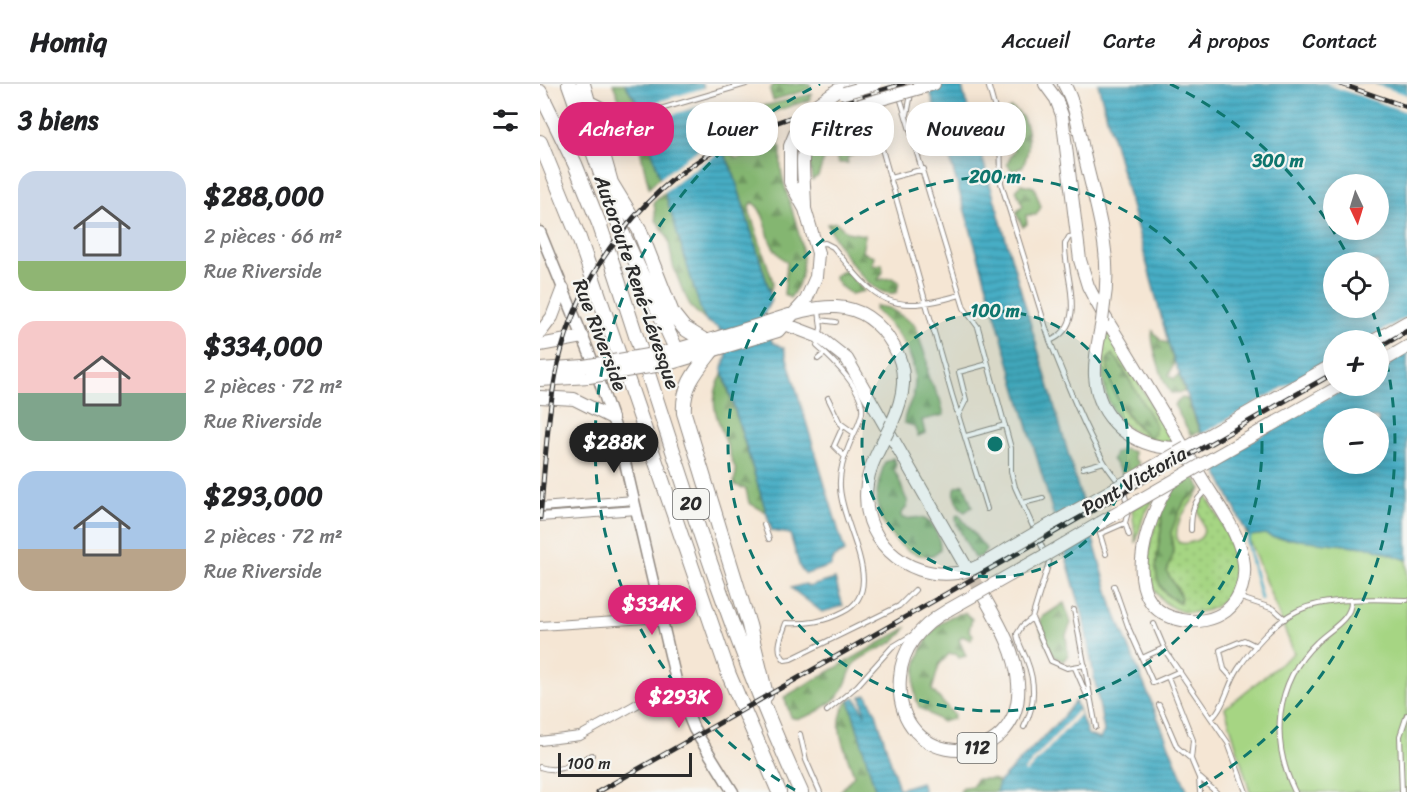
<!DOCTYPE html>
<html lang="fr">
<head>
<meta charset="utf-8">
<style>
	:root { --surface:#fff; --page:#f2f2f2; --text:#202124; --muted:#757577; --line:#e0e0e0; --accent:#db2777 }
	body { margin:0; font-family:Sriracha,sans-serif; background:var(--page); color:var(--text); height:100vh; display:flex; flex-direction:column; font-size:22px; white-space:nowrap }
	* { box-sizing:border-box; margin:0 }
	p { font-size:20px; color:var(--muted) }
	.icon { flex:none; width:33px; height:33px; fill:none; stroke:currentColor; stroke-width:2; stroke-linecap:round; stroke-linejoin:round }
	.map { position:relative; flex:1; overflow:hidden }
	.sheet { display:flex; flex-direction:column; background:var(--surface); width:540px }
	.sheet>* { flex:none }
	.guide { position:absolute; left:18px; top:18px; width:570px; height:54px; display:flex; gap:12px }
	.needle { width:39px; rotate:176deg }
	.buttons { position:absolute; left:783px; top:90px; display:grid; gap:12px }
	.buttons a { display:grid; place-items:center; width:66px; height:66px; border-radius:50%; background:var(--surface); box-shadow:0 3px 15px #0003; font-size:30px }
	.scale { position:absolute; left:18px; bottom:15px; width:134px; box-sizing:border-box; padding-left:6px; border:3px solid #2b2b2b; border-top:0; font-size:16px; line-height:21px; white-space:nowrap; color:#2b2b2b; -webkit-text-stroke:4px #f6f6f2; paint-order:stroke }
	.price { position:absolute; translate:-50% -51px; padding:0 14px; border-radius:21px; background:var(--accent); color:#fff; font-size:20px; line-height:39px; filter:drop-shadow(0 2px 3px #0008) }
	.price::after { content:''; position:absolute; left:50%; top:36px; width:18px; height:14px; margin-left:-9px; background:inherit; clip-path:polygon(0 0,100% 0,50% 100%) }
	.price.active { background:#222; color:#fff }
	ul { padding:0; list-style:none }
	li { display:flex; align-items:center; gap:18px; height:150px; padding:0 18px }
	li span { display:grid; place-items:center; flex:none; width:168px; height:120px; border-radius:18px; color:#555 }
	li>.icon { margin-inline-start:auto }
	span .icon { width:72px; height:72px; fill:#fffc; stroke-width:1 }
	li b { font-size:26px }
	h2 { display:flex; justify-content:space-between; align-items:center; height:72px; padding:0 18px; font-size:26px }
	.pill { padding:0 21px; border-radius:24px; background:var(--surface); box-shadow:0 3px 15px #0003; font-size:21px; line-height:54px }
	.pill.active { background:var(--accent); color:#fff }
	header { display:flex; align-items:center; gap:36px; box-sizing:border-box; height:84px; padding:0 30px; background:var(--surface); border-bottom:2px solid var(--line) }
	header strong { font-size:28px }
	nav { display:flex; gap:33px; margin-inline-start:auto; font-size:21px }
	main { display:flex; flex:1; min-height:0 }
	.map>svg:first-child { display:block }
	.grass { fill:url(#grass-dots); stroke:#688057; stroke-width:1.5; fill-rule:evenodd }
	.forest { fill:url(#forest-firs); stroke:#58704e; stroke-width:1.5 }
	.green { fill:#a6d583; stroke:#688057; stroke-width:1.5 }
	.water { fill:url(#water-rules); stroke:#386c78; stroke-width:1.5; fill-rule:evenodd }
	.pier { fill:#f5e6d4 }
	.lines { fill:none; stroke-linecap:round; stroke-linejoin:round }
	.stream { stroke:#46adc5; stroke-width:3 }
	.primary-tunnel { stroke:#cdc1b2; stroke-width:12; stroke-dasharray:12 6; stroke-linecap:butt }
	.lane-casing { stroke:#908880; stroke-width:6 }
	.street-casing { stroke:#908880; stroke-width:10 }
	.secondary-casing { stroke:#908880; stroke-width:13 }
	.primary-casing { stroke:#908880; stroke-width:14 }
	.highway-casing { stroke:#908880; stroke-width:16 }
	.lane { stroke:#fff; stroke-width:4 }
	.street { stroke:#fff; stroke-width:8 }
	.secondary { stroke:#fff; stroke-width:10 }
	.primary { stroke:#fff; stroke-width:12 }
	.highway { stroke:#fff; stroke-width:14 }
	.rail-casing { stroke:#2b2b2b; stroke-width:5 }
	.rail { stroke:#f6f6f2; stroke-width:3; stroke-dasharray:9; stroke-linecap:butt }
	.primary-bridge-casing { stroke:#908880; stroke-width:14; stroke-linecap:butt }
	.primary-bridge { stroke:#fff; stroke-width:12 }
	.ring { fill:none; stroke:#0f766e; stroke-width:3; stroke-dasharray:10 8 }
	.labels { text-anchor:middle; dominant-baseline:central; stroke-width:4.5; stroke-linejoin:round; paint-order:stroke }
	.shield { fill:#f6f6f2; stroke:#686867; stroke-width:1.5 }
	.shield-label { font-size:18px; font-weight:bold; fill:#2b2b2b }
	.street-label { font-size:20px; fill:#2b2b2b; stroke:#f6f6f2 }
	.centre { fill:#0f766e; stroke:#f6f6f2; stroke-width:3 }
	.ring-label { font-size:18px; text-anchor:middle; font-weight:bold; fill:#0f766e; stroke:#f6f6f2; stroke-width:4.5; stroke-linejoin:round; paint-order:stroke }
</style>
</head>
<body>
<header>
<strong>Homiq</strong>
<nav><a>Accueil</a><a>Carte</a><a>À propos</a><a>Contact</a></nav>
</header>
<main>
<section class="sheet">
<h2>3 biens<svg class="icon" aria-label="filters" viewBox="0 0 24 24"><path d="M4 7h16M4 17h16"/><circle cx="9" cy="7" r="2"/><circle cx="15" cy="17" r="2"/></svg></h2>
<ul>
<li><span style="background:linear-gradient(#c9d6e8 75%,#8fb573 0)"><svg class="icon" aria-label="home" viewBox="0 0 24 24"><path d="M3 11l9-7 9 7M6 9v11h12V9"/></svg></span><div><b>$288,000</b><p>2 pièces · 66 m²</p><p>Rue Riverside</p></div></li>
<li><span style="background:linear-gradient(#f6c9c9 60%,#7fa58c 0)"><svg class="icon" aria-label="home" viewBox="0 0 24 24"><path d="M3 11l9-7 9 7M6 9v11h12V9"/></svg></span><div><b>$334,000</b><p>2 pièces · 72 m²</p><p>Rue Riverside</p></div></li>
<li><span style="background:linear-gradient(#a9c7e8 65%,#b9a48a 0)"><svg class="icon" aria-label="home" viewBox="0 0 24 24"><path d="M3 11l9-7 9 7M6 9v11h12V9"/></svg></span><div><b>$293,000</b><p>2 pièces · 72 m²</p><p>Rue Riverside</p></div></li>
</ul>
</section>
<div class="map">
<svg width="867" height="708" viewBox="0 0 867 708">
	<defs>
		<pattern id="grass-dots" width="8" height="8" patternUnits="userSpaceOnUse" patternTransform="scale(1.5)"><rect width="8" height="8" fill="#a6d583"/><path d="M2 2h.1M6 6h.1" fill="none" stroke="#8fb771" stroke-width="1.8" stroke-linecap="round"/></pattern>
		<pattern id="forest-firs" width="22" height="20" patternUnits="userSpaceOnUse" patternTransform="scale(1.5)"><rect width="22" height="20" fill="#84b671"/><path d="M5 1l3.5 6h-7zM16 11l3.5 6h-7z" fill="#6c945d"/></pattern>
		<pattern id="water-rules" width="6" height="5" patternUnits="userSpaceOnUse" patternTransform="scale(1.5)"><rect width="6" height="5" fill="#46adc5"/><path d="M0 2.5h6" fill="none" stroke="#3b8da0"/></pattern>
	</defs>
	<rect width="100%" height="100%" fill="#f6f6f2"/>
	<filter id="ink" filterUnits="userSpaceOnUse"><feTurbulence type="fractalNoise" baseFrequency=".0167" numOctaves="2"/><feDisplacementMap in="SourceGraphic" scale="12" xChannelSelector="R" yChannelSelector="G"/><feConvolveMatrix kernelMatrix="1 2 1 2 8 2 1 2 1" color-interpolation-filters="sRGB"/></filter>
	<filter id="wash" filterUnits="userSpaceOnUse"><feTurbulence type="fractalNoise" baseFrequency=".008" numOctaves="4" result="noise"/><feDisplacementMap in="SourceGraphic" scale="24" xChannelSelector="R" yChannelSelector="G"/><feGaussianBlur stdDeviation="1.35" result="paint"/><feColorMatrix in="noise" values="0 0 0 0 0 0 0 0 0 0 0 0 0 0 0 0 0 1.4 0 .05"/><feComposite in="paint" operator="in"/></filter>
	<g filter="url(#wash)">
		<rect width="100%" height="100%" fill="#f5e6d4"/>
		<path class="grass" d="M566,244L634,359C564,354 557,302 566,244ZM579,278L615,340L616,344L610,354C575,323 577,322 579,278Z
			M661,405C651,420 631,438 638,458C645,461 645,459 652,458C671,453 662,440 658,426L666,411C678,433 695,457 696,483C699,536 623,546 611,495C605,470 613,447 620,423C628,453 597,502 640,519C643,506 632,499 627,488L633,465L631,448L638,430L645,417Z
			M615,413L603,433L596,459L592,425Z"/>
		<path class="forest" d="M73,0H85L99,23L92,25L93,21L91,17L86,20L80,17Z
			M234,0H270L271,5L233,16L230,6Z
			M272,10L269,16L227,30L209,22L228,21Z
			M320,24L316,38L295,53L289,61L278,92L272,96L269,76L278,58L275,56L294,36Z
			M470,24C491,31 491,64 483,82L473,88L467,80L475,65L466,60C468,48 475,40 466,29Z
			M103,39L120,93L109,104L95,44Z
			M233,44L240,55L238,62L241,63C241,72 240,82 242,91C250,130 279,178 250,214L244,210L247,178C219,157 234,138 213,118L209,122L210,129L233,198L230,209L194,91L182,67L188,64L195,74L204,73L225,59L228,45Z
			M324,53L327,63L307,74L308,79H298L295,68L302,58L307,64Z
			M481,100L494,103L501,123L496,131H486L487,140L483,143L476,129L483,122L476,106Z
			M125,108L166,237L151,223L142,205L133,181L128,154L116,136L114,118Z
			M296,138L307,148L325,151L322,168L334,172L332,182L342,180L343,188L338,196L352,194L359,198L357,208C331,218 297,160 287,140Z
			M305,185L324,207L311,210L300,202L294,193Z
			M336,222L349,224L374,240L387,276L388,293L400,315L404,331L382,336L385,349L378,352L374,342L364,339C364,328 370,321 373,312C382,277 360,248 335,226Z
			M613,247L621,257L628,259L634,279L629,291L634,295L639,291L645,308L631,309C623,299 609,256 613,247Z
			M572,270L579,278L615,340V348L610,354C586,332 568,310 567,276Z
			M183,290L226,428L209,419L206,405L195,401C192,395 196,394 196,388C196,384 192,378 191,374C183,343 163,321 183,290Z
			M642,314L647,315L660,348L651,351L634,321Z
			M584,365L594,368V375L599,379L594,388L585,394L572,375L576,368Z
			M353,374L356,379L354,387C362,397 361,407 368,418L367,423L361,430L362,434C369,436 375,432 381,434C394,437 400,454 400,465L393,472C363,474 338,444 337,414C337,403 341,389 345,378Z
			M653,390L661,405L645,417L638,430L631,448L633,470L627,488L641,513L638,519C596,493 629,458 620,423L632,406Z
			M424,400L432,423L425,428C418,425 412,409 416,403Z
			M419,431L446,465L442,472L434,474L417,441L416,432Z
			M524,519L531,539L526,551L528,571L523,577C509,572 498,548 501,534Z
			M425,529L432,535L429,546L433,551L431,556L422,552L419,556L426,572L419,574L416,570H409L399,581L392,606L414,631L413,635L402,638L379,623C364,591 386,532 425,529Z
			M366,544C358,561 330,566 316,578C310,584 307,599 302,607C295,618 263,640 251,633L244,613Z
			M309,616L336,708H300L314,691C306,666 289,639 309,616Z
			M436,695H452L459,698L456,708H420L423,703L433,702Z"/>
		<path class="green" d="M705,446L710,452L725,450L732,453L834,464L867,476V708H710L685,624L754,569Z"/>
		<path class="water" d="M85,0H162L164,3L175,48L194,91L230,209L231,216L224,230L232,258L244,264L305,468L294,473L291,482L266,490L260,484L250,450L232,447L182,284L187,272L179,244L166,237L161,227L97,18Z
			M388,0H421L573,524L648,708H456L459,698L522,634L535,617L548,651L560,655L564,647L543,532Z
			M558,0H867V476L834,464L732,453L725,450L710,452L705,446L662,356L660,346L630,265ZM794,100H838V146H794ZM794,178H838V224H794ZM794,256H838V302H794ZM794,334H838V380H794Z
			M295,495L303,522L282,528L251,504L265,500L268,503Z
			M327,611L336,629L359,705L381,698L384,708H336L309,616L316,614L325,631L321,612Z"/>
		<path class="pier" d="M786,0H834L867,11V28Z
			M167,3L171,19L100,40L96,24Z
			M180,52L185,65L154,85L122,110L118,96L147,73Z
			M867,233V267L839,283L838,256H826Z
			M793,275L794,302H807L670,380L657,353Z
			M546,416L555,447L520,466L511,435Z
			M538,626L540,630L486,689L484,687Z"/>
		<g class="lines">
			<path class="stream" d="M710,452L707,458L721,515"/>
		</g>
	</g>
	<g filter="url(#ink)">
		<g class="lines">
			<path class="primary-tunnel" d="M425,481L443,511"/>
			<g class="lane-casing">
				<path id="lane" d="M356,0L424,224L438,243L448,280L471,364V387L475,403L509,478L492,534L511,577L527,584L545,581
					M448,0L460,43L461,99L510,257C549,240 524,193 525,160L529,153L536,152
					M325,5L412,311L447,425
					M367,31L371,10L369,0
					M86,35L206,0
					M57,44L76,38
					M350,94L384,85
					M276,160L285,159L293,163C337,217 348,232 420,211
					M279,226L281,244L277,262C293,276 325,307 322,329C320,339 314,350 310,359C304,374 299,387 300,403C301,442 349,506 303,528C284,538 267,540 246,539C242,551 234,566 245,576L251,575L359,522L375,506
					M280,236L296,238
					M510,257C526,297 542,339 563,376C573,394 584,399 587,421
					M278,275L285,269
					M288,314L300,339L314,349
					M419,330L426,316L419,288L448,280
					M303,342L294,362L305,373
					M426,352L465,341
					M543,384L564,378
					M483,419L503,414
					M588,428L585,439L589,451
					M224,441L229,455
					M651,446C651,431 653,416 666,407
					M566,470L560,450L585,439
					M574,502L589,545L613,599L640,587
					M701,514L734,525L745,535
					M534,526L556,643
					M614,540L626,568L688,659L706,708
					M602,574L624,564
					M535,584L548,614
					M628,593L653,656L651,675L659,694L660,708
					M692,594L684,585L680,566L704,556L716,562
					M619,621L637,663L651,675
					M287,627L317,602L352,563L372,551
					M672,634C685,622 688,600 698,585C712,564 734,538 757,527C785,513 836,515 867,516
					M484,643C495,622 496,600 487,577C484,568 478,560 477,550L482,542L492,534
					M260,650L266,676L280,708
					M0,683C19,690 35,679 52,671
					M660,694L676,708
					M755,708C730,657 734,599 777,558C789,546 812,535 811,517
					M862,708L860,652L867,631"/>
			</g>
			<g class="street-casing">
				<path id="street" d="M0,423L95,416
					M0,433L97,426
					M0,542L122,534
					M0,657L40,652L122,606L136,601"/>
			</g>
			<g class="secondary-casing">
				<path id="secondary" d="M0,148L51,273L80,357L139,609L154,645L193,708"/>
			</g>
			<g class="primary-casing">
				<path id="primary" d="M505,0L516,15L522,31L540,176L548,202C558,223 572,244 584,264C610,307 636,350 661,393C676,418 697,445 703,474C707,493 701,515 686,527C674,536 657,539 642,536C576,525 605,435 630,399
					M524,0C536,21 539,47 544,70C555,119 573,169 564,220
					M380,4L394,0
					M265,124C264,68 251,51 307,19
					M237,237L279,253L307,275L425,481
					M562,237C559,255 554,273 555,292C558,336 593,363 635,364
					M0,249L12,233L23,204
					M835,256L867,238
					M0,261L43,253
					M127,268C157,260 186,251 215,242C265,226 318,201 353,261C369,287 364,313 352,339
					M128,280L238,247L266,216L276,193L278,169L265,125L250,98V62L260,38L270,25L297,6L313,0
					M838,280L867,263
					M0,285L44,282
					M0,296L49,293
					M0,313L34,315L72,334
					M345,353C338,368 329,383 327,400C319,453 364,496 417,489C438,486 457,471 475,461
					M646,364L794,280
					M661,381L800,302
					M504,444L549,419
					M516,465L560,439
					M408,526C382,541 362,563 360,593C352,691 485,688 478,599C476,567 458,538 443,511"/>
			</g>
			<g class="highway-casing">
				<path id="highway" d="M29,0L81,146L136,265
					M43,0L71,99L99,145L132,229L144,244L165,257
					M0,8L35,80L60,142C124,332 177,526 261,708
					M49,19L83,36L63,72
					M0,58L39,154L189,591L239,708
					M171,268C156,287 142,303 144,329L209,541L226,611"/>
			</g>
			<use href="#lane" class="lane"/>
			<use href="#street" class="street"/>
			<use href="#secondary" class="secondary"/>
			<use href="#primary" class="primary"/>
			<use href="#highway" class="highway"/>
			<g class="rail-casing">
				<path id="rail" d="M801,0L867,23
					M838,264L867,247
					M0,434C5,383 7,330 18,280C40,185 107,98 195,56C248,30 307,17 363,0
					M58,708L794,289"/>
			</g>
			<use href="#rail" class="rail"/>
			<g class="primary-bridge-casing">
				<path id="primary-bridge" d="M304,9L335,0
					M310,24L380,4
					M562,237L564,220
					M44,282L125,268
					M49,293L128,280
					M345,353L352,339
					M549,419L646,364
					M560,439L661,381
					M475,461L504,444
					M408,526L516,465"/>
			</g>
			<use href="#primary-bridge" class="primary-bridge"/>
		</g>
	</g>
	<circle cx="455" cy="360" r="133" fill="#0f766e" fill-opacity=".12"/>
	<g class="ring">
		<circle cx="455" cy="360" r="133"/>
		<circle cx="455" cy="360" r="267"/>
		<path d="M255 706A400 400 0 0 1 280 0M630 0A400 400 0 0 1 811 178M832 226A400 400 0 0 1 655 706"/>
	</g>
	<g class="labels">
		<g class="shield">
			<rect x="133" y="405" width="36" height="30" rx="4.5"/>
			<rect x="417.5" y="649" width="39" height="30" rx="4.5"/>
		</g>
		<g class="shield-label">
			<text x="151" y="420">20</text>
			<text x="437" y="664">112</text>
		</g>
		<g class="street-label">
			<text transform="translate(97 198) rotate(71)">Autoroute René-Lévesque</text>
			<text transform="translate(60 251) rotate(69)">Rue Riverside</text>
			<text transform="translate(594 397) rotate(-30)">Pont Victoria</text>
		</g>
	</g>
	<circle cx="455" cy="360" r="9" class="centre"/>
	<g class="ring-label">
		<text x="738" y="83">300 m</text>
		<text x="455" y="99">200 m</text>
		<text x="455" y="233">100 m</text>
	</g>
</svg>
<div class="buttons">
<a><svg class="needle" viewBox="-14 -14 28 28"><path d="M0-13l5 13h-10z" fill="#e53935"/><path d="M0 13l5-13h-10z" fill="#757577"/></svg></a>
<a><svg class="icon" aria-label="locate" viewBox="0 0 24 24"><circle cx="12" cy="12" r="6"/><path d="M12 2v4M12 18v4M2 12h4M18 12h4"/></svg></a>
<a>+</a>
<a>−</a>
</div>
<div class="scale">100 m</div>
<b class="price active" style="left:74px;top:390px">$288K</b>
<b class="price" style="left:112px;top:552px">$334K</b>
<b class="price" style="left:139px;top:645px">$293K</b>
<div class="guide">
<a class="pill active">Acheter</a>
<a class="pill">Louer</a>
<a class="pill">Filtres</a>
<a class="pill">Nouveau</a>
</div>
</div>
</main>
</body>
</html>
